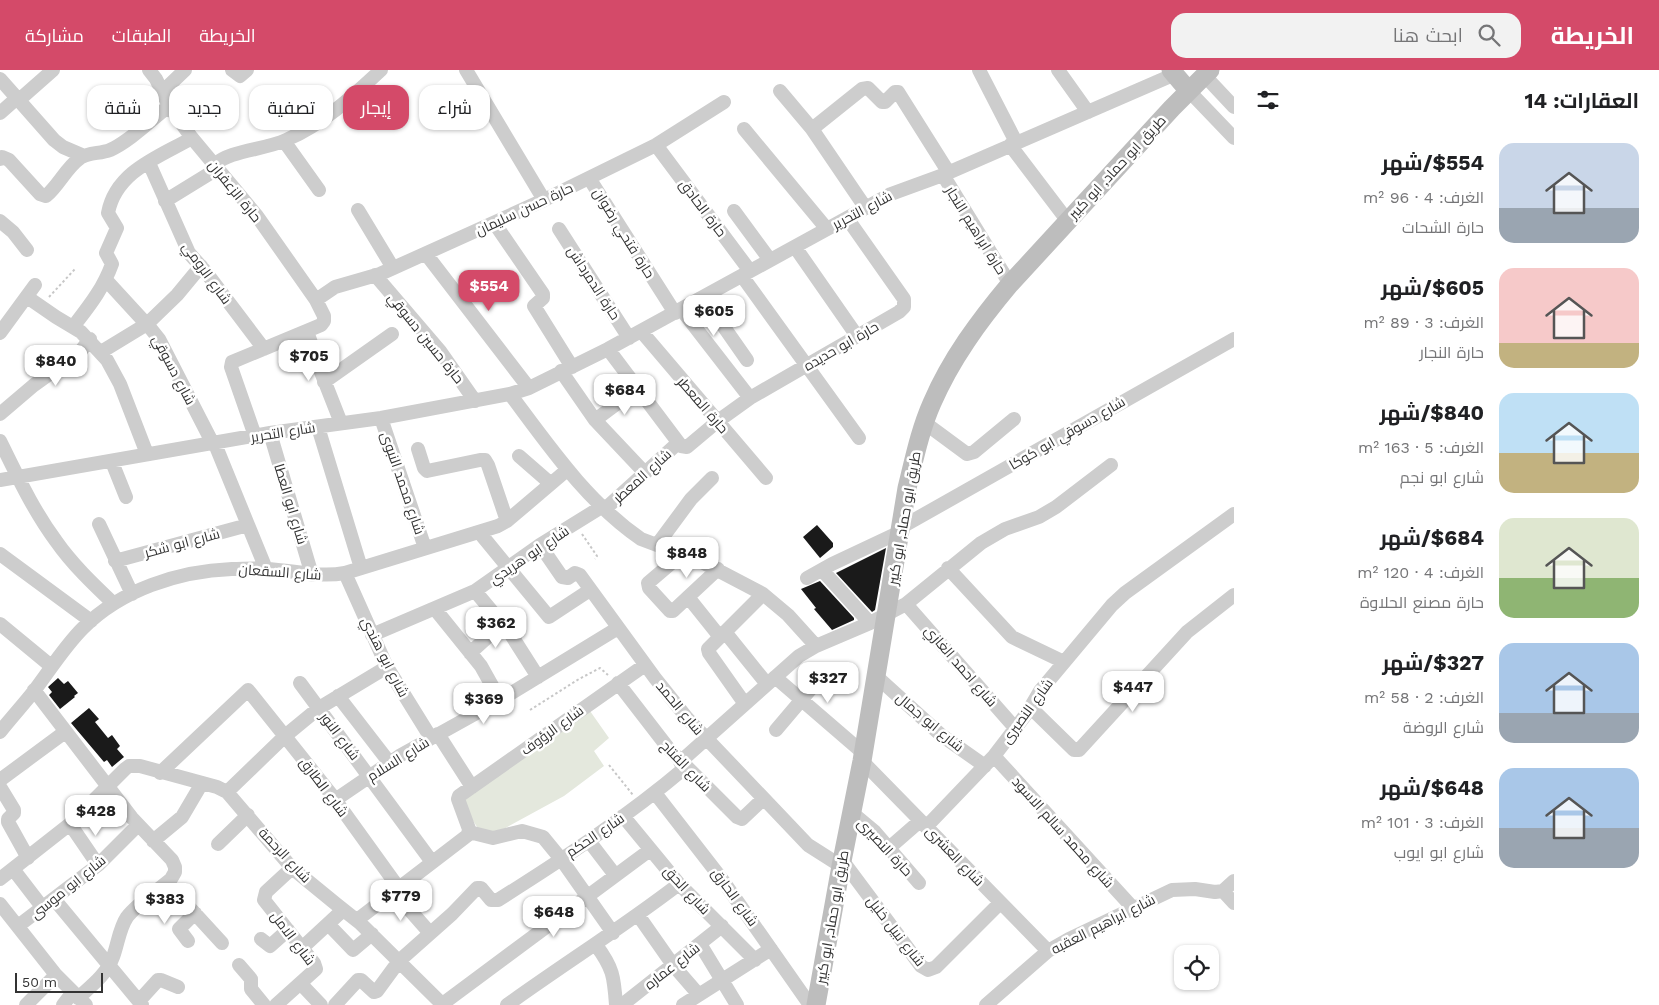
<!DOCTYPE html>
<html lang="ar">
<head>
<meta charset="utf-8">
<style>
	:root { --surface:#fff; --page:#f2f2f2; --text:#202124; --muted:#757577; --accent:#d44a69 }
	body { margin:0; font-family:"Work Sans",Cairo,sans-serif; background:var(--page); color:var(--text); direction:rtl; height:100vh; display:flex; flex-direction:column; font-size:19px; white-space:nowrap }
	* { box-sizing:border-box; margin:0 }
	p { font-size:16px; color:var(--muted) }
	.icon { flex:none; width:28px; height:28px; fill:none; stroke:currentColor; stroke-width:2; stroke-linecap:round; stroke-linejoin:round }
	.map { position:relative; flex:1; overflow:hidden; direction:ltr }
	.panel { display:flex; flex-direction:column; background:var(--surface); width:425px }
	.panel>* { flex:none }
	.top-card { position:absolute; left:15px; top:15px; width:475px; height:45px; direction:rtl; display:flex; gap:10px }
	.tools { position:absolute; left:1174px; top:875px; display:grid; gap:10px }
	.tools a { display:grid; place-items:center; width:45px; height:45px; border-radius:10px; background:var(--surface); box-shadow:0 1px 4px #0004; font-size:25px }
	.scale { position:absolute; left:15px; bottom:12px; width:88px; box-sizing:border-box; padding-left:5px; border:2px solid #333; border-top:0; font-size:14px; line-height:18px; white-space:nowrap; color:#333; -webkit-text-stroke:4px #fff; paint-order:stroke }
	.price { position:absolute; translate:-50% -42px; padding:0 11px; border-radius:10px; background:#fff; color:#222; font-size:16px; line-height:32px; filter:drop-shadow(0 1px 2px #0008) }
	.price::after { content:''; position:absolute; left:50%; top:30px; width:15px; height:11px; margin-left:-8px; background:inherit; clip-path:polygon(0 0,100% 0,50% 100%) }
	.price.current { background:var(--accent); color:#fff }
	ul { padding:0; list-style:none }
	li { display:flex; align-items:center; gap:15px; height:125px; padding:0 20px }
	li span { display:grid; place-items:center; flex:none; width:140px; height:100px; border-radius:15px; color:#555 }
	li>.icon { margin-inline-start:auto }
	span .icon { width:60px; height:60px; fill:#fffc; stroke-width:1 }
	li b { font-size:21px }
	h2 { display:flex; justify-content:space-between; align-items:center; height:60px; padding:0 20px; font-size:21px }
	.pill { padding:0 18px; border-radius:15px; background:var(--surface); box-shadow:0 1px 4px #0004; font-size:18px; line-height:45px }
	.pill.current { background:var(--accent); color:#fff }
	header { display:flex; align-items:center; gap:30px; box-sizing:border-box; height:70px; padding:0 25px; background:var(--accent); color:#fff }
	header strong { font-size:24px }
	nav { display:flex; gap:28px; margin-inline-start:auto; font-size:18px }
	.search { width:350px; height:45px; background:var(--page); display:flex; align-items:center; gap:12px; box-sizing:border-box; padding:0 18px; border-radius:15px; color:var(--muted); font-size:19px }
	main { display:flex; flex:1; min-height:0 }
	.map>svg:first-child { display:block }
	.green { fill:#e4e8dd }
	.building { fill:#1a1a1a }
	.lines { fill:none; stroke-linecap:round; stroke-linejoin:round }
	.path { stroke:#c7c7c7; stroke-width:2; stroke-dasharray:2.5 2.5; stroke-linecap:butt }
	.street { stroke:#cdcdcd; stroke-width:14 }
	.secondary { stroke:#bdbdbd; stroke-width:19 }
	.labels { text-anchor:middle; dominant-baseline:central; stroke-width:5; stroke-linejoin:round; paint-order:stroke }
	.street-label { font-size:14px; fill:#333; stroke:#fff }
</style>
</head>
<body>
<header>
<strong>الخريطة</strong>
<div class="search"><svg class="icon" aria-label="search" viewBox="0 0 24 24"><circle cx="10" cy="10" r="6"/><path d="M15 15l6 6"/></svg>ابحث هنا</div>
<nav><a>الخريطة</a><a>الطبقات</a><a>مشاركة</a></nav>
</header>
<main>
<section class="panel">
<h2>العقارات: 14<svg class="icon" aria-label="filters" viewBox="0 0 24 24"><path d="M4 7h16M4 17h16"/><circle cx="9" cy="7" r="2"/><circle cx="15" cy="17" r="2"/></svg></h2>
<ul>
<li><span style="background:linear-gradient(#c9d6e8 65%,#9aa5b1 0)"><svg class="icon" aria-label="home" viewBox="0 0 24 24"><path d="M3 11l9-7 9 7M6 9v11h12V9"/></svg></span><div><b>$554/شهر</b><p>الغرف: 4 · 96 m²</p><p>حارة الشحات</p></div></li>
<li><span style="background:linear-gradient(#f6c9c9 75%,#c2b280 0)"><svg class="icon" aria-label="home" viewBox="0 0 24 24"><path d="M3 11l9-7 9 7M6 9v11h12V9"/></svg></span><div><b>$605/شهر</b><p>الغرف: 3 · 89 m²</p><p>حارة النجار</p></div></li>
<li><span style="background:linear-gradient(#bfe0f5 60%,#c2b280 0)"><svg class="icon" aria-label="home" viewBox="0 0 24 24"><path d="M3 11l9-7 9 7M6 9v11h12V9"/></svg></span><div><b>$840/شهر</b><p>الغرف: 5 · 163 m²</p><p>شارع ابو نجم</p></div></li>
<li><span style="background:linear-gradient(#dfe7d0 60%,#8fb573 0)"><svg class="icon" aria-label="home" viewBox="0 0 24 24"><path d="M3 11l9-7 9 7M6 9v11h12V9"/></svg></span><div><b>$684/شهر</b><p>الغرف: 4 · 120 m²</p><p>حارة مصنع الحلاوة</p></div></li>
<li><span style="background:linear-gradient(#a9c7e8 70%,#9aa5b1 0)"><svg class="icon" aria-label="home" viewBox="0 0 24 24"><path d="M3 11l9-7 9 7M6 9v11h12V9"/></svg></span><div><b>$327/شهر</b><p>الغرف: 2 · 58 m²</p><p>شارع الروضة</p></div></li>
<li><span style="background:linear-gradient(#a9c7e8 60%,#9aa5b1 0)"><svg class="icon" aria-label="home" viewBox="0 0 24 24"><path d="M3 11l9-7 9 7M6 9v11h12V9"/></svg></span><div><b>$648/شهر</b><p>الغرف: 3 · 101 m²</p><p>شارع ابو ايوب</p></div></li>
</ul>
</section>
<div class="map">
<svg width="1234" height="935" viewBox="0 0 1234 935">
	<rect width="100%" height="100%" fill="#fff"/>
	<path class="green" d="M590,641L609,668L594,681L604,696L564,726L485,769L460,731Z"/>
	<path class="building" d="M817,455L833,473V477L820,488L803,467Z
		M886,478L875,540L872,542L836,503Z
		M820,511L854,548V550L832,560L814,539L816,538L801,519Z
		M58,608L64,614L68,611L78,623L74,626L75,627L60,639L49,625L52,622L48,617Z
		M89,638L99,649L95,652L108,668L112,665L120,676L117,679L124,687L112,697L107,690L104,692L71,653Z"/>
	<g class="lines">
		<path class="path" d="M49,227L75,199
			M582,464L597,486L595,489
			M530,640L579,609L600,598L608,605
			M609,695L633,725"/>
		<path class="street" d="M149,0L156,9L169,36L192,68L257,146L316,230L324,246V251L321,255L232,292L231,297L255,366
			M232,0L240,6L247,0
			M466,0L544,130
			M979,0L1016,72
			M1058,0L1088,42
			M1204,5L1234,37
			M0,9L54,70L63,77L84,86
			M1188,20L1234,68
			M780,21L812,59L865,137
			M162,22L185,0
			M19,30L53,0
			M0,43L17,28
			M181,52L220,31
			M744,59L827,159
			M812,59L862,19L868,18L882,32H885L895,22H898L949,103
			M284,71L319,120
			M656,75L750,201
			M1010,75L1067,150
			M0,89L2,87L9,90L40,124L46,126C59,115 66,98 80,88C89,82 100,84 110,80C130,71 151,50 169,36
			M149,93L189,183L205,201L264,279
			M214,95C230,80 264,80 286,70C323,54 352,27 381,0
			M943,105L1010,214
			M589,108L675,243
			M165,131L217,99
			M358,140L393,198
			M734,141L770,190
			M0,151L13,162L27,180
			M495,154L543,224V228L534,236L572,297
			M559,159L629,268
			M795,177L857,266
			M426,184L529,318
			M375,205L440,281L475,331
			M742,206L859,368
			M106,210L151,259L159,269L213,374
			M27,227L56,247L81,262L107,290L120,314L147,384
			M703,227L747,290
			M316,230L335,217L380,204L544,130L656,75L724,32
			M681,239L750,328
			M73,257C89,236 103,219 112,194L106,183L117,158L108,143C116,101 159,87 192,68
			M307,261L319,297L341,353
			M641,261L766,408
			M0,263L35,215
			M608,279L681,376L687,377L718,351L750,328L899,242L904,237V229L847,148
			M101,282L147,254L177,225L201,196
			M561,301L595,350L645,403
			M324,312L392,264
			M510,324C549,376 587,432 641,469L702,492L763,524L788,545L816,576
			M0,344L34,315L80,282L90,269
			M381,348L425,478
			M595,350L638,318
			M925,353L967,384L974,382L1014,349
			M318,357L361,498
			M270,363L312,505
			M0,371C17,405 33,440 56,471C72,494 93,514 113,533
			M215,374L266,499
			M418,379L424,398L427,401L480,390H485L488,395L507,451
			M519,386L550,413
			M112,392L126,427
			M0,410L270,363L381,348L510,324L529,318L608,279L891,124L943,105L1175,4
			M605,439L678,373
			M99,454L132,524
			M900,458L1234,269
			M479,462L549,547L590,520
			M540,475L562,507L568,508L575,503L580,505L655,608L687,648L808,775L841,796
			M657,475L691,429L712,408
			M0,484L91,551
			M682,484L648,513L649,518L670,541H673L718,499
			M115,491L248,455
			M948,498L1012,567L1064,592
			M822,500L870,553
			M345,503L387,597L431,668
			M807,508L832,494L900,462
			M475,521L510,563L538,607
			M688,527L720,567
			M906,534L1016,659
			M435,539L481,596L500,630
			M0,554L51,596
			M725,562L767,614
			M372,565L475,521L540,475L603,436
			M470,583L502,554
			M876,606L941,665L985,696
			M775,607L862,682
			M300,613L432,792
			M618,613L669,679L737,747L742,749L763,729
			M34,620L132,748L172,790L175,797V802L171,809C157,821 138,833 127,847C119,859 118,874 113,887C107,904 91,916 78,928
			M338,626L389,692
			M745,634L709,583L708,579L763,524
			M1030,637L1074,680H1079L1187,562L1234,525
			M776,660L820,608
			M0,662C11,648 23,635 34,621C50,600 64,577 83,558C121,520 178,501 232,499C243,499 255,498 266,499C293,500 318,508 345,503L498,456L507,451L567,400
			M438,664L472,717
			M994,686L1133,838
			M862,691L1048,881
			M680,692L799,586L816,576L870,553L906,534L981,473L1005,459L1039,447L1056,437L1111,395
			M160,703L248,620L331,724L398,817
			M0,710L65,662
			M0,717L14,740V743L8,749V752L28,788
			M227,722L285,666L319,638L387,597
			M655,723L721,808L810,935
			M335,730L401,685L500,630L618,558
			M851,742L875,762L919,813
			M623,746L679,814L755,890
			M70,754L98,795
			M926,757L994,686L1027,643L1040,621L1112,535L1125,523L1234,444
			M469,762L493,768L522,761L543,767L561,789L613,863
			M153,771L182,747L202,713
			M589,771L615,805
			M218,774L248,745
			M889,778L920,751
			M842,790L921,896L928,900L936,897L1000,833
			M13,799L43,838
			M0,809L70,754L125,699L129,696H140L217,717L227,722L292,798L336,834L360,853L443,935
			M167,813L222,873
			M393,821L430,863
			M1223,821L1234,833
			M54,829L142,935
			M0,834L56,905L86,935
			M638,845L673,895L699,925
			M357,850L468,765L469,759L458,729L459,726L645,595
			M328,854L353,880L372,864
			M18,856L98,795L138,755
			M261,869L270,876L288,860
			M188,871L179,859L195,843
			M700,874L737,935
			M596,875C613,898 614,906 616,935
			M303,877L343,840
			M239,895L251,909V919L264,935
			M301,914L321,935
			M139,931L158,910H161L178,917
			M26,935L56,905
			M63,935L73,922
			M276,935L316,899L314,893L264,830L266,822L292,798
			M335,935L358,910H361L374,922L377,921L399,891L452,844L477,818H481L491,830H498C563,789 627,747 686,697
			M441,935L650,780
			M507,935C564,894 623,857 679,814
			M622,935L722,856
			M683,935L771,879
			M986,935L1048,881L1069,869L1172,820L1195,819L1215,822L1223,821L1234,811"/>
		<path class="secondary" d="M1171,0L1188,20
			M816,935L841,796L862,691L907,418C914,390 920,360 932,333C951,289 979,251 1010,214L1172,38L1210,0"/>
	</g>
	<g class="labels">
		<g class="street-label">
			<text transform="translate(1117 97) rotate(-47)">طريق ابو حماد, ابو كبير</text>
			<text transform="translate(235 121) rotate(51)">حارة الزعفران</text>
			<text transform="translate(703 138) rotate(53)">حارة الحادق</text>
			<text transform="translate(524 139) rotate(-25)">حارة حسن سليمان</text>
			<text transform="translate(862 140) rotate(-28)">شارع التحرير</text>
			<text transform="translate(976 160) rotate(58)">حارة ابراهيم النجار</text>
			<text transform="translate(624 163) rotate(58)">حارة فتحي رضوان</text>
			<text transform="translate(207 203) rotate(54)">شارع الرومي</text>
			<text transform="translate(594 213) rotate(57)">حارة الدمرداش</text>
			<text transform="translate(426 268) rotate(51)">حارة حسين دسوقي</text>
			<text transform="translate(841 276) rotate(-30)">حارة ابو حديده</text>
			<text transform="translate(174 300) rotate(62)">شارع دسوقي</text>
			<text transform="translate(703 335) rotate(49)">حارة المعطر</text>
			<text transform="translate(283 362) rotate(-9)">شارع التحرير</text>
			<text transform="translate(1067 363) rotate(-30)">شارع دسوقي ابو كوكا</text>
			<text transform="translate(642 406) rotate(-42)">شارع المعطر</text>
			<text transform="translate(403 413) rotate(71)">شارع محمد النبوى</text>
			<text transform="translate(291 434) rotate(73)">شارع ابو العطا</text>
			<text transform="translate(904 448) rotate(-80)">طريق ابو حماد, ابو كبير</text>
			<text transform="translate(182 473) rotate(-15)">شارع ابو شكر</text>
			<text transform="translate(529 485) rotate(-34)">شارع ابو هريدي</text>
			<text transform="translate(280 502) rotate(4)">شارع السقعان</text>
			<text transform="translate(385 587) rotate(63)">شارع ابو هندي</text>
			<text transform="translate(961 596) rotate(49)">شارع احمد الغازي</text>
			<text transform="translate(680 638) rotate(50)">شارع الحمد</text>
			<text transform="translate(1027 641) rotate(-54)">شارع النصيرى</text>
			<text transform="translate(930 652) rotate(40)">شارع ابو جمال</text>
			<text transform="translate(552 660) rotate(-36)">شارع الرؤوف</text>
			<text transform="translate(340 666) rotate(53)">شارع النور</text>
			<text transform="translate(398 689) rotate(-32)">شارع السلام</text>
			<text transform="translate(686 696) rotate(46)">شارع الفتاح</text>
			<text transform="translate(324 717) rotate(53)">شارع الطارق</text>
			<text transform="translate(1063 762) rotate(48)">شارع محمد سالم الاسود</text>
			<text transform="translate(595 765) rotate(-34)">شارع الحكم</text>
			<text transform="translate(885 777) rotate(47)">حارة النصيرى</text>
			<text transform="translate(285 785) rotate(47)">شارع الرحمة</text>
			<text transform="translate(955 786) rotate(46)">شارع العشرى</text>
			<text transform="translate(68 817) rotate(-39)">شارع ابو موسى</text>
			<text transform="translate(687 820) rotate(47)">شارع الحق</text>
			<text transform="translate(735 827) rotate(54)">شارع الحارق</text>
			<text transform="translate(832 847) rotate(-80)">طريق ابو حماد, ابو كبير</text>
			<text transform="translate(1103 854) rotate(-27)">شارع ابراهيم العقبه</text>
			<text transform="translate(896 861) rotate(52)">شارع نبيل خليل</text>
			<text transform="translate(293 868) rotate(53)">شارع الامل</text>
			<text transform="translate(672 896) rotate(-38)">شارع عماره</text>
		</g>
	</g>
</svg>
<div class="tools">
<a><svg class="icon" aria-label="locate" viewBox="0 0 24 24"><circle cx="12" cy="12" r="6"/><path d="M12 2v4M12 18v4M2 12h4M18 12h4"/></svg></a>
</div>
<div class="scale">50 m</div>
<b class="price current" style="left:489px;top:242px">$554</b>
<b class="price" style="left:714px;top:267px">$605</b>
<b class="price" style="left:309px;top:312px">$705</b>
<b class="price" style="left:56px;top:317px">$840</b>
<b class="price" style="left:625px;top:346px">$684</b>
<b class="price" style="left:687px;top:509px">$848</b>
<b class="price" style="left:496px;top:579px">$362</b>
<b class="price" style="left:828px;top:634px">$327</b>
<b class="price" style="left:1133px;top:643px">$447</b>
<b class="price" style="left:484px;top:655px">$369</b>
<b class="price" style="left:96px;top:767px">$428</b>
<b class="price" style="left:401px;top:852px">$779</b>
<b class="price" style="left:165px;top:855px">$383</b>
<b class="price" style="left:554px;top:868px">$648</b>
<div class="top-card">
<a class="pill">شراء</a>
<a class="pill current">إيجار</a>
<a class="pill">تصفية</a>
<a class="pill">جديد</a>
<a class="pill">شقة</a>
</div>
</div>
</main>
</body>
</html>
